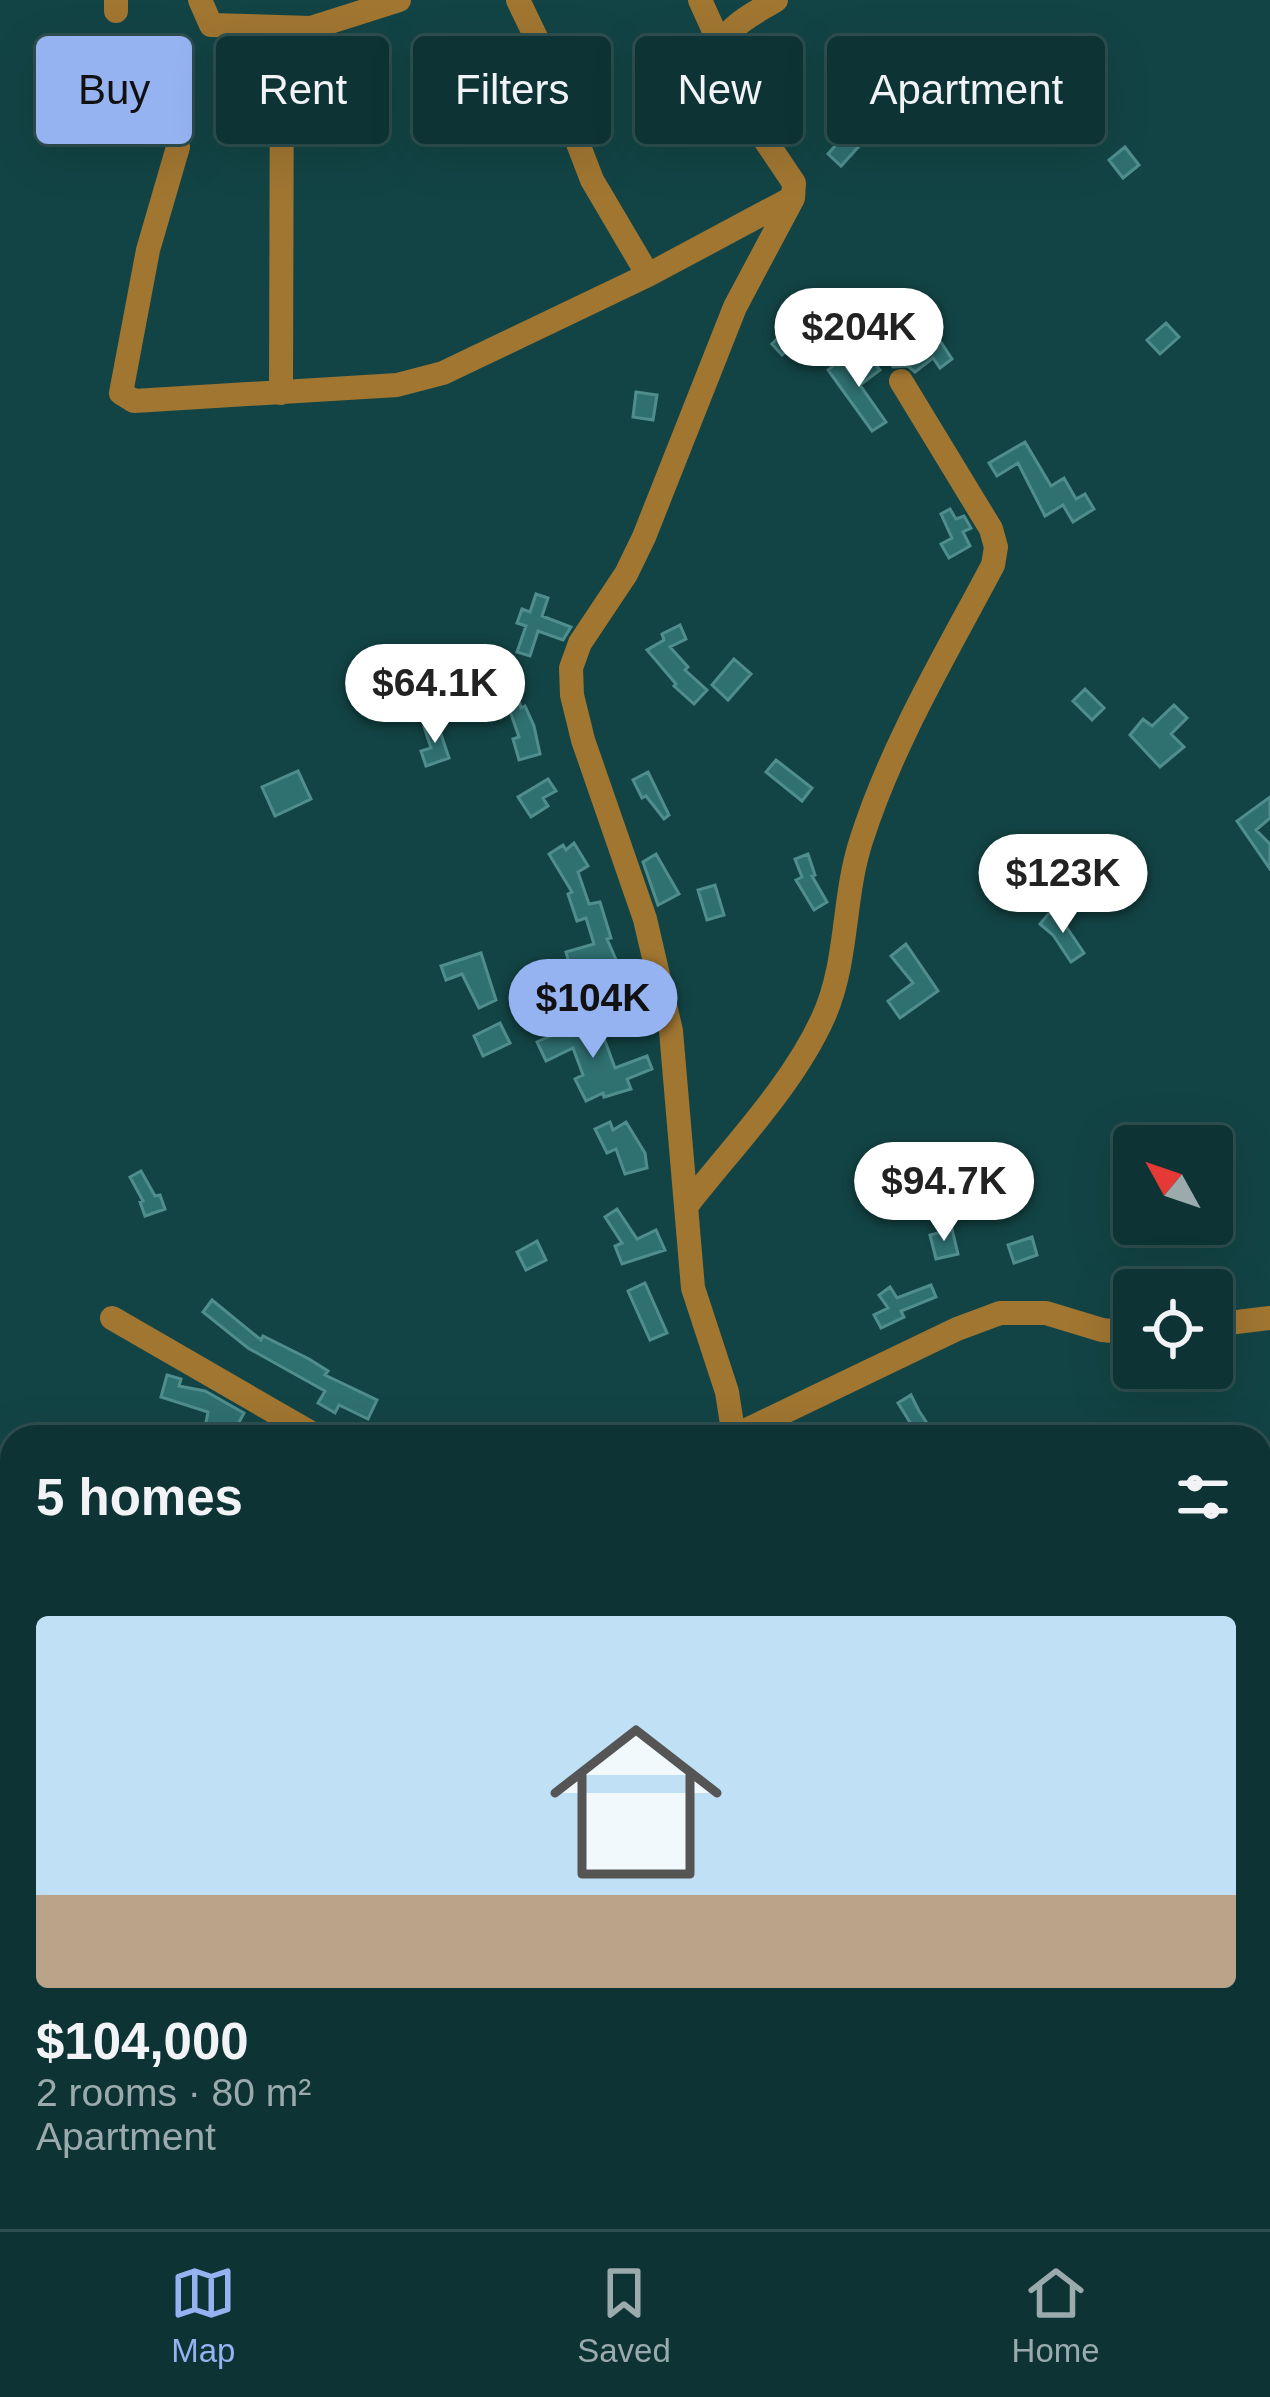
<!DOCTYPE html>
<html lang="en">
<head>
<meta charset="utf-8">
<style>
	:root { --surface:#0e3334; --page:#1c3f40; --text:#f1f3f6; --muted:#9baaac; --line:#2e4e4f; --accent:#95b2f1 }
	body { margin:0; font-family:Arial,sans-serif; background:var(--page); color:var(--text); height:100vh; display:flex; flex-direction:column; font-size:45px; white-space:nowrap }
	* { box-sizing:border-box; margin:0 }
	p { font-size:39px; color:var(--muted) }
	.icon { flex:none; width:66px; height:66px; fill:none; stroke:currentColor; stroke-width:2; stroke-linecap:round; stroke-linejoin:round }
	.map { position:relative; flex:1; overflow:hidden }
	.sheet { position:absolute; left:0px; top:1425px; width:1272px; height:804px; display:flex; flex-direction:column; background:var(--surface); border-radius:36px 36px 0 0; box-shadow:0 12px 48px #0002,0 0 0 3px var(--line) }
	.sheet>* { flex:none }
	.guide { position:absolute; left:36px; top:36px; width:1200px; height:108px; display:flex; gap:24px }
	.needle { width:78px; rotate:310deg }
	.fabs { position:absolute; left:1113px; top:1125px; display:grid; gap:24px }
	.fabs a { display:grid; place-items:center; width:120px; height:120px; border-radius:12px; background:var(--surface); box-shadow:0 12px 48px #0002,0 0 0 3px var(--line); font-size:60px }
	.price { position:absolute; translate:-50% -102px; padding:0 27px; border-radius:42px; background:#fff; color:#222; font-size:39px; line-height:78px; filter:drop-shadow(0 3px 6px #0008) }
	.price::after { content:''; position:absolute; left:50%; top:72px; width:36px; height:27px; margin-left:-18px; background:inherit; clip-path:polygon(0 0,100% 0,50% 100%) }
	.price.active { background:var(--accent); color:#111 }
	ul { padding:0; list-style:none }
	li { display:grid; align-content:center; gap:24px; height:636px; padding:0 36px }
	li span { display:grid; place-items:center; height:372px; border-radius:12px; color:#555 }
	li>.icon { margin-inline-start:auto }
	span .icon { width:216px; height:216px; fill:#fffc; stroke-width:1 }
	li b { font-size:51px }
	h2 { display:flex; justify-content:space-between; align-items:center; height:144px; padding:0 36px; font-size:51px }
	.chip { padding:0 42px; border-radius:12px; background:var(--surface); box-shadow:0 12px 48px #0002,0 0 0 3px var(--line); font-size:42px; line-height:108px }
	.chip.active { background:var(--accent); color:#111 }
	.menu { display:flex; justify-content:space-around; align-items:center; height:168px; border-top:3px solid var(--line); background:var(--surface); font-size:33px; color:var(--muted) }
	.menu a { display:grid; justify-items:center; gap:6px }
	.menu .active { color:var(--accent) }
	.map>svg:first-child { display:block }
	.building { fill:#2f7071; stroke:#508e8e; stroke-width:3 }
	.lines { fill:none; stroke-linecap:round; stroke-linejoin:round }
	.minor { stroke:#a17631; stroke-width:24 }
</style>
</head>
<body>
<div class="map">
<svg width="1270" height="2229" viewBox="0 0 1270 2229">
	<rect width="100%" height="100%" fill="#134445"/>
	<path class="building" d="M883,72L896,87L879,102L866,87Z
		M848,93L880,123L841,166L828,154L858,120L839,102Z
		M1125,147L1139,165L1123,178L1109,160Z
		M909,294L952,359L940,368L933,358L915,372L908,366L893,367L884,354L896,345L889,336L908,319L897,303Z
		M801,313L814,328L782,355L772,344Z
		M1166,323L1179,337L1160,354L1147,340Z
		M870,357L880,370L860,385L886,422L872,431L828,370L841,359L850,372Z
		M636,392L657,395L653,420L633,417Z
		M1025,442L1051,486L1064,478L1076,499L1085,494L1094,509L1073,522L1063,505L1045,516L1018,463L997,476L989,463Z
		M950,509L956,519L964,516L971,528L963,532L970,546L949,558L941,544L952,538L941,514Z
		M536,594L548,598L542,616L571,627L563,640L538,631L530,656L517,652L526,626L517,623L522,609L530,612Z
		M680,625L686,639L670,647L688,667L685,670L707,690L694,704L674,686L676,684L647,650L664,640L662,634Z
		M734,659L751,674L728,700L712,685Z
		M511,670L521,708L525,706L534,726L540,754L519,760L513,739L519,737L497,674Z
		M1085,689L1104,708L1092,720L1073,701Z
		M1174,705L1187,718L1171,734L1184,747L1160,767L1130,735L1143,719L1152,726Z
		M437,722L449,758L426,766L421,751L431,748L424,727Z
		M776,760L812,788L802,801L766,772Z
		M298,771L311,799L275,816L262,787Z
		M648,772L669,815L664,819L646,796L642,798L633,780Z
		M548,779L556,791L543,798L548,806L531,817L518,797Z
		M1270,797V818L1256,830L1270,844V869L1237,821Z
		M574,843L588,866L578,872L589,904L600,902L611,938L607,939L617,962L602,969L599,963L571,971L566,952L594,944L586,918L577,921L568,894L572,892L549,854L563,845L566,850Z
		M1040,846L1051,860L1063,852L1071,864L1007,905L1001,889L1035,868L1026,857Z
		M656,854L679,894L658,905L643,862Z
		M808,854L815,875L812,876L827,902L814,910L796,880L802,877L795,859Z
		M715,885L724,915L707,920L698,890Z
		M1050,912L1063,922L1084,953L1071,962L1053,935L1040,924Z
		M906,944L938,991L900,1018L888,1001L913,983L891,956Z
		M481,953L496,1000L479,1008L462,974L446,980L441,966Z
		M574,1019L580,1037L601,1030L615,1068L647,1056L652,1069L627,1079L631,1089L604,1097L603,1093L586,1101L575,1079L583,1075L573,1048L546,1061L537,1042L564,1030L562,1023Z
		M500,1023L510,1043L483,1056L474,1036Z
		M610,1122L613,1130L626,1122L645,1153L647,1168L625,1174L616,1149L607,1153L595,1129Z
		M141,1171L155,1196L160,1195L165,1209L145,1216L140,1202L143,1201L130,1177Z
		M617,1209L637,1239L656,1230L665,1250L622,1264L615,1246L622,1243L605,1217Z
		M952,1229L958,1254L936,1259L930,1235Z
		M1032,1237L1037,1255L1014,1263L1008,1245Z
		M537,1241L546,1260L526,1270L517,1252Z
		M645,1283L667,1333L650,1340L628,1291Z
		M931,1285L936,1297L901,1311L904,1317L881,1328L874,1315L888,1308L879,1295L890,1287L897,1298Z
		M212,1300L261,1340L263,1336L309,1359L328,1371L325,1375L377,1400L368,1419L339,1405L335,1413L318,1403L325,1391L248,1348L203,1312Z
		M167,1375L181,1379L179,1386L205,1391L244,1413L231,1437H203L208,1412L161,1397Z
		M911,1395L919,1411L936,1437H919L898,1403Z"/>
	<g class="lines">
		<path class="minor" d="M200,0L211,25L311,28L399,0
			M518,0L543,52L592,180L648,275
			M700,0L719,42
			M116,11V0
			M178,147L148,250L121,393L134,401L397,385L443,373L648,275L792,198
			M281,393L282,30
			M688,1204C734,1145 792,1086 823,1018C849,961 842,897 862,838C893,742 946,654 993,565L996,547L991,529L901,381
			M112,1318L318,1437
			M1212,1325L1270,1318
			M732,1437L957,1329L1000,1313H1046L1102,1330L1134,1333
			M734,1437L727,1392L693,1288L671,1031L645,919L583,740L572,695L571,668L580,643L626,574L644,537L735,307L793,198L794,183L718,70C714,31 747,18 776,0
			M1260,2066L1270,2082
			M89,2229L90,2217
			M211,2229L215,2217
			M642,2229L653,2217
			M918,2229L931,2217"/>
	</g>
</svg>
<div class="fabs">
<a><svg class="needle" viewBox="-14 -14 28 28"><path d="M0-13l5 13h-10z" fill="#e53935"/><path d="M0 13l5-13h-10z" fill="#9baaac"/></svg></a>
<a><svg class="icon" aria-label="locate" viewBox="0 0 24 24"><circle cx="12" cy="12" r="6"/><path d="M12 2v4M12 18v4M2 12h4M18 12h4"/></svg></a>
</div>
<b class="price" style="left:859px;top:390px">$204K</b>
<b class="price" style="left:435px;top:746px">$64.1K</b>
<b class="price" style="left:1063px;top:936px">$123K</b>
<b class="price active" style="left:593px;top:1061px">$104K</b>
<b class="price" style="left:944px;top:1244px">$94.7K</b>
<div class="guide">
<a class="chip active">Buy</a>
<a class="chip">Rent</a>
<a class="chip">Filters</a>
<a class="chip">New</a>
<a class="chip">Apartment</a>
</div>
<section class="sheet">
<h2>5 homes<svg class="icon" aria-label="filters" viewBox="0 0 24 24"><path d="M4 7h16M4 17h16"/><circle cx="9" cy="7" r="2"/><circle cx="15" cy="17" r="2"/></svg></h2>
<ul>
<li><span style="background:linear-gradient(#bfe0f5 75%,#b9a48a 0)"><svg class="icon" aria-label="home" viewBox="0 0 24 24"><path d="M3 11l9-7 9 7M6 9v11h12V9"/></svg></span><div><b>$104,000</b><p>2 rooms · 80 m²</p><p>Apartment</p></div></li>
</ul>
</section>
</div>
<nav class="menu">
<a class="active"><svg class="icon" aria-label="map" viewBox="0 0 24 24"><path d="M3 6l6-2 6 2 6-2v14l-6 2-6-2-6 2zM9 4v14M15 6v14"/></svg>Map</a>
<a><svg class="icon" aria-label="saved" viewBox="0 0 24 24"><path d="M7 4h10v16l-5-4-5 4z"/></svg>Saved</a>
<a><svg class="icon" aria-label="home" viewBox="0 0 24 24"><path d="M3 11l9-7 9 7M6 9v11h12V9"/></svg>Home</a>
</nav>
</body>
</html>
